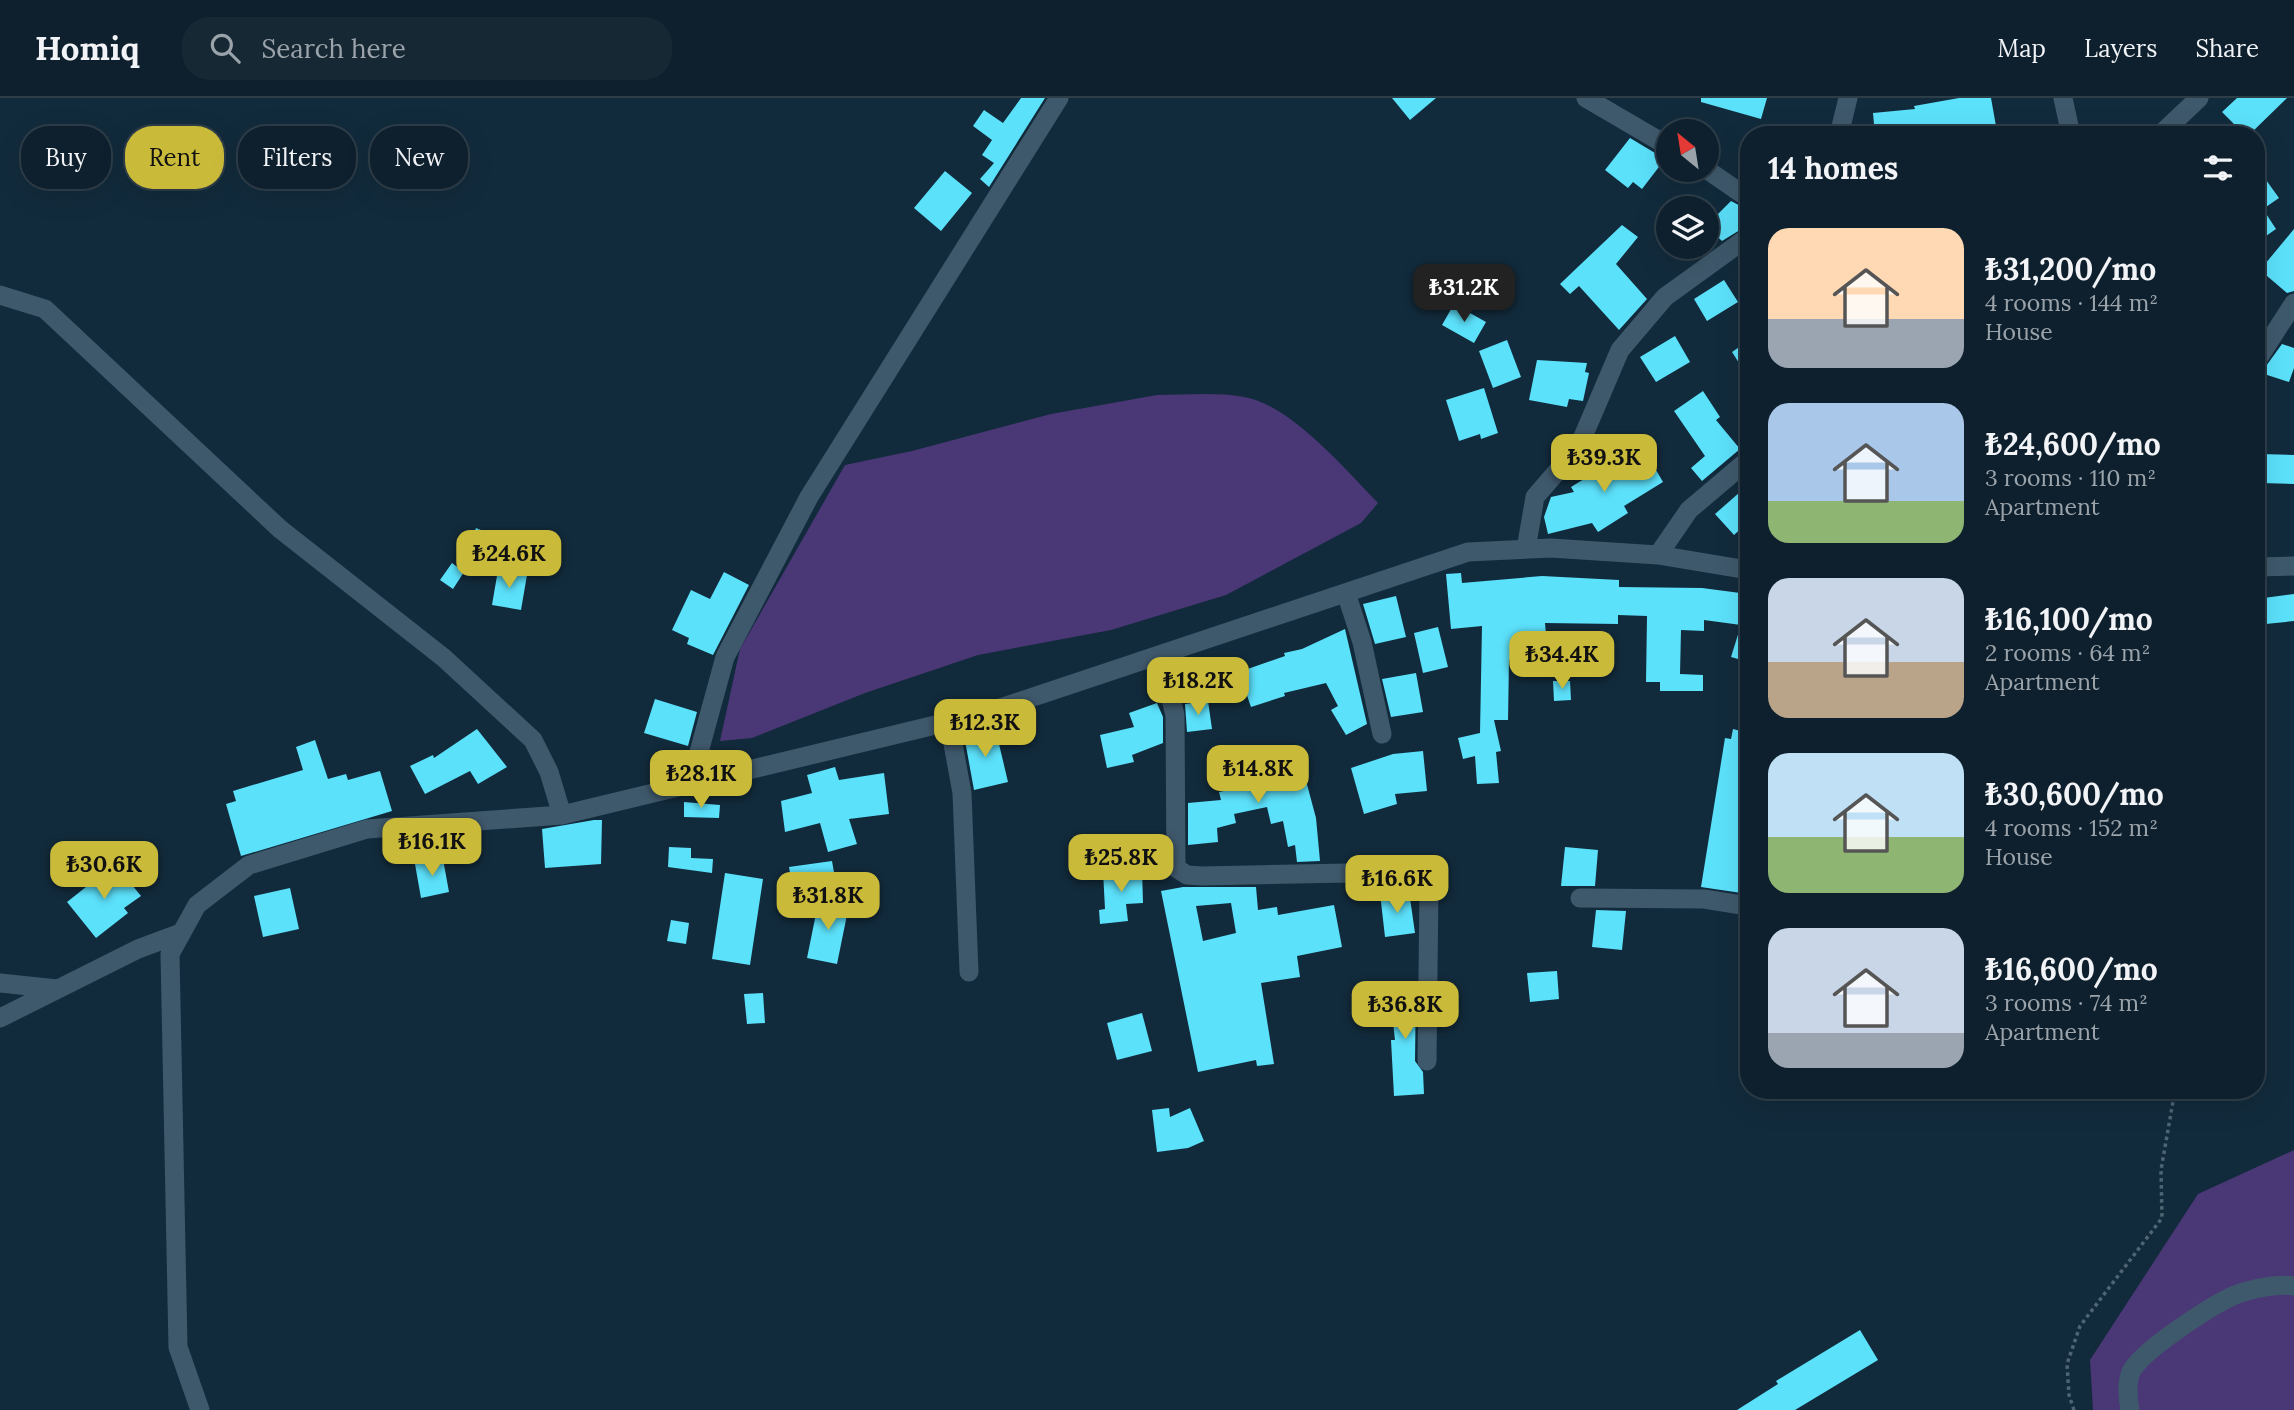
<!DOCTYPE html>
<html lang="en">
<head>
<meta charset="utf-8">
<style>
	:root { --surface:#0e202d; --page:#172835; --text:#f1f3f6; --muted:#9ba3aa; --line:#2e3e49; --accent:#caba3a }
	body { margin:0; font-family:Lora,serif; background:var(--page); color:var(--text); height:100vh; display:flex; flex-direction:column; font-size:26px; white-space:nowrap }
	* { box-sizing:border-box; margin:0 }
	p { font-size:23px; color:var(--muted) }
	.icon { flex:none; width:38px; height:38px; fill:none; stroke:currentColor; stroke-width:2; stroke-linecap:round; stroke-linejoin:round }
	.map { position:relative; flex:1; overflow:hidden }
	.drawer { position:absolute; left:1740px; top:28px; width:525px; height:973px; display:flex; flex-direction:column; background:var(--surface); border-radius:28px; box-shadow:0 7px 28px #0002,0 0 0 2px var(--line) }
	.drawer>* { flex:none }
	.hud { position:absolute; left:21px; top:28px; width:665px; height:63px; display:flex; gap:14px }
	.needle { width:46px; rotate:330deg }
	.buttons { position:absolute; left:1656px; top:21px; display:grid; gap:14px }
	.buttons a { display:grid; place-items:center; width:63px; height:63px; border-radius:50%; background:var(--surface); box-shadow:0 7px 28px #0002,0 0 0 2px var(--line); font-size:35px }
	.price { position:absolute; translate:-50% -60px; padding:0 16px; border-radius:14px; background:var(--accent); color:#111; font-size:23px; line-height:46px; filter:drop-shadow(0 2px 4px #0008) }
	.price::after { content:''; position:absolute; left:50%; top:42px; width:21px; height:16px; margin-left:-10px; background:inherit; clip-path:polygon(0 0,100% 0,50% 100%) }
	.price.current { background:#222; color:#fff }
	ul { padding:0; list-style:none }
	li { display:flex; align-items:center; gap:21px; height:175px; padding:0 28px }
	li span { display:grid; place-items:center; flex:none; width:196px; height:140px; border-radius:21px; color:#555 }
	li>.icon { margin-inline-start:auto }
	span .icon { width:84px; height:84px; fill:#fffc; stroke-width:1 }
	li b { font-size:30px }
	h2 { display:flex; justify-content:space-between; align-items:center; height:84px; padding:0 28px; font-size:30px }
	.chip { padding:0 24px; border-radius:28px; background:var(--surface); box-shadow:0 7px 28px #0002,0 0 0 2px var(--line); font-size:24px; line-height:63px }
	.chip.current { background:var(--accent); color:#111 }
	header { display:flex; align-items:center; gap:42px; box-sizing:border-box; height:98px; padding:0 35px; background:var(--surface); border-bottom:2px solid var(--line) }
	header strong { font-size:33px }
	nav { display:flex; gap:38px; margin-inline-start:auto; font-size:24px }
	.search { width:490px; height:63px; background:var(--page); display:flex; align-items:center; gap:18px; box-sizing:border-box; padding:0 24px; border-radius:28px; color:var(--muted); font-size:26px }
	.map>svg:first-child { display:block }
	.green { fill:#4a3775 }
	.building { fill:#5ce1fb; fill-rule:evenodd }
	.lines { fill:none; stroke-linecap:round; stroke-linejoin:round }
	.path { stroke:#4f6574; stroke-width:3.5; stroke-dasharray:3.5 3.5; stroke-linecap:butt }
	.minor { stroke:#3f596c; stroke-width:19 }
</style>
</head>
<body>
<header>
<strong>Homiq</strong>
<div class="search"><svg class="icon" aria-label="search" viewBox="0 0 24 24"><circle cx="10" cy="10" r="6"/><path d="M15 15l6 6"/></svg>Search here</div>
<nav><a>Map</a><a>Layers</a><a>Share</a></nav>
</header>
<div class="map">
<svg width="2294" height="1312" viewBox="0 0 2294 1312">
	<rect width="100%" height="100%" fill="#122b3c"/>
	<path class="green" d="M1157,297C1185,297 1216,294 1244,299C1290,306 1347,373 1378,405L1361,425L1226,497L1111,532L978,557L865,595L752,640L720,643L740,551L845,367L912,353L1051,316Z
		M2294,1052V1312H2093L2090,1262L2198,1096Z"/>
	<path class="building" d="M1021,0H1045L989,89L980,81L994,65L982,57L992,42L973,28L984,12L1003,25Z
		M1392,0H1436L1410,22Z
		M1701,0H1767L1761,21L1701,4Z
		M1959,0H1991L1996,28L1947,37H1875L1873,15L1915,11L1914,8Z
		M2237,0H2287L2249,37H2245L2222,14Z
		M1630,40L1665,61L1642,91L1633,84L1628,90L1605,72Z
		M2256,68L2279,100L2263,111L2276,131L2256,145Z
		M945,73L972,95L941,133L914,110Z
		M1731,103L1748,112V127L1722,143L1706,128Z
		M1622,127L1638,139L1616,166L1647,201L1619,232L1579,188L1570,196L1560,186Z
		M2294,131V193L2287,195L2260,172Z
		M1724,182L1738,204L1707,223L1694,201Z
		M1454,206L1486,224L1474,245L1442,227Z
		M1675,238L1690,264L1656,284L1640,259Z
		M1507,242L1521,279L1493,290L1479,253Z
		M1748,243V279L1732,254Z
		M2282,246L2294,250V270L2289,284L2261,275Z
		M1537,262L1587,265L1585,274L1589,275L1583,303L1569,301L1567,309L1529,302Z
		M1484,290L1498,335L1481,341L1480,336L1459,343L1446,302Z
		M1703,293L1720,319L1716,322L1740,351L1702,383L1691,370L1705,358L1674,313Z
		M1641,346L1663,384L1624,408L1628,415L1598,434L1592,425L1548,436L1544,419L1551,399L1574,394L1571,389Z
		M2260,356L2294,357V386L2260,385Z
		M1748,387V424L1734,437L1715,416Z
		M476,430L507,443L494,474L463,462Z
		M452,465L464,474L453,491L440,482Z
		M498,472L527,477L521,512L492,507Z
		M724,474L749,487L713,557L687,546L689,540L672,532L691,492L710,501Z
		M1461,475L1462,485L1542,478L1619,482V489L1702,490L1748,496V553L1745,563L1731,559L1741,527L1704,522V533L1681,532L1680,576L1703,577V593H1660V584H1646L1647,518L1618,517V526L1545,525L1548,559L1509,562L1508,622H1494L1501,653L1496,654L1499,685L1477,686L1475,658L1463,661L1458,640L1480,635L1482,528L1451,531L1446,476Z
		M2294,496V523L2256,527V501Z
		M1396,498L1406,539L1375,546L1363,506Z
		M1438,529L1448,569L1423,575L1414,535Z
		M1345,531L1367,626L1346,637L1331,612L1338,608L1326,585L1284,595L1285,598L1251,609L1239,574L1285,558L1284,555L1302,551Z
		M1416,575L1423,614L1391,619L1382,581Z
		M1553,583H1570L1571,602L1554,603Z
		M655,601L697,614L688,648L644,635Z
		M1208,603L1212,631L1187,634L1185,606Z
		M1157,605L1163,619V645L1132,657L1134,664L1107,670L1100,637L1134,629L1129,615Z
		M995,629L1008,684L974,692L964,637Z
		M477,631L507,669L478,686L470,673L425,696L410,668L433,657L434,660Z
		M1733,631L1748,635V796L1701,789L1725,640L1731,641Z
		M315,642L328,681L346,676L348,682L380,673L392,713L241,758L226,706L236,703L233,693L303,672L296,649Z
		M1261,648L1270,688L1305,679L1316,720L1320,763L1297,764L1295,747L1288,749L1283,723L1271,726L1267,709L1234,716L1236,725L1217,730L1218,744L1188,747V705L1221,702L1219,694L1229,692L1221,656Z
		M1423,653L1427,693L1395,696L1397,706L1364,716L1351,670L1393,656Z
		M835,669L839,682L884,675L889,716L849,721L857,746L828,754L820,725L785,734L781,703L812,695L807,677Z
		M684,704L720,707L719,720L684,719Z
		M594,722H602L601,766L545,770L542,731Z
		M669,749L691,750V760L713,761L712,775L668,769Z
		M1565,749L1598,752L1595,788H1561Z
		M443,761L449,794L421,800L415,766Z
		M832,763L835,780L792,787L789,769Z
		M115,766L141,798L124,810L128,815L96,840L67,804Z
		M1142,771L1143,805L1126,806L1128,823L1100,826L1099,812L1105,811L1103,773Z
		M725,775L763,781L750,867L712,861Z
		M1183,789H1256L1258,812L1277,809L1278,817L1334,807L1342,849L1297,858L1300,879L1261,885L1274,966L1257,968L1256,962L1198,974L1161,793ZM1231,805L1236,835L1203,843L1196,808Z
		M290,790L299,831L263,839L254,798Z
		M1380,795L1410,800L1415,835L1385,839Z
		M819,801L849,807L837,866L807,860Z
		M1596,812L1626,813L1622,852L1592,849Z
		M671,822L689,825L686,846L667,843Z
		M1557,873L1559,901L1530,904L1527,875Z
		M1416,883L1415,963L1423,974L1424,996L1394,998L1391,942H1395L1389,887Z
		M763,895L765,925L747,926L744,896Z
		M1142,915L1152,953L1117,962L1107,925Z
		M1169,1010L1170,1019L1190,1010L1204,1043L1188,1050L1157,1054L1152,1012Z
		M1860,1232L1878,1262L1795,1312H1737L1778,1286L1776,1283Z"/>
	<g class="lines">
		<path class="path" d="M2074,1312L2069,1297L2067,1266L2080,1228L2162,1120L2161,1072L2175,992"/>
		<path class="minor" d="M1586,0L1668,48
			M2063,0L2071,37
			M1839,37L1848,0
			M2160,37L2199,0
			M1706,71L1748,100
			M0,197L45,211L280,431L444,560L533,642L549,674L562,717
			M2256,259L2261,256L2294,205
			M1526,451L1535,399L1579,348L1620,252L1665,199L1748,139
			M1658,457L1689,412L1748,362
			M2256,469L2294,468
			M1346,495L1362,544L1382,636
			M1160,558L1175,617L1176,770L1187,777L1202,778L1347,775L1372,779L1387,785L1429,789L1427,963
			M949,624L962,695L969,874
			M690,687L725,559L809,399L1059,0
			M1580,800L1704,801L1748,808
			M0,885L57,891
			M0,920L138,851L181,835
			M200,1312L178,1249L170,856L197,807L249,767L367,731L562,717L985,615L1468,454L1551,450L1658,457L1748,472
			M2130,1312C2128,1300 2126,1286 2131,1274C2141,1253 2212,1207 2235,1197C2250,1191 2279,1185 2294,1188"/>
	</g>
</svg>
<div class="buttons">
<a><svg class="needle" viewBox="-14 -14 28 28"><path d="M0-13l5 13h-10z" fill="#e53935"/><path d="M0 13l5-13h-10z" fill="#9ba3aa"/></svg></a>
<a><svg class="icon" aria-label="layers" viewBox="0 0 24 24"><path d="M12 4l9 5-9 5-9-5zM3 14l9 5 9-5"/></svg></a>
</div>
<b class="price current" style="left:1464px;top:226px">₺31.2K</b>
<b class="price" style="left:1604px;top:396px">₺39.3K</b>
<b class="price" style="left:509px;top:492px">₺24.6K</b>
<b class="price" style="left:1562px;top:593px">₺34.4K</b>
<b class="price" style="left:1198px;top:619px">₺18.2K</b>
<b class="price" style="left:985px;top:661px">₺12.3K</b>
<b class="price" style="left:1258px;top:707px">₺14.8K</b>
<b class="price" style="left:701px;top:712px">₺28.1K</b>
<b class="price" style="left:432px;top:780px">₺16.1K</b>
<b class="price" style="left:1121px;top:796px">₺25.8K</b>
<b class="price" style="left:104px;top:803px">₺30.6K</b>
<b class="price" style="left:1397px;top:817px">₺16.6K</b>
<b class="price" style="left:828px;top:834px">₺31.8K</b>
<b class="price" style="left:1405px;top:943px">₺36.8K</b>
<div class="hud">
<a class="chip">Buy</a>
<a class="chip current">Rent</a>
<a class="chip">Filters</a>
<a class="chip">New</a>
</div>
<section class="drawer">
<h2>14 homes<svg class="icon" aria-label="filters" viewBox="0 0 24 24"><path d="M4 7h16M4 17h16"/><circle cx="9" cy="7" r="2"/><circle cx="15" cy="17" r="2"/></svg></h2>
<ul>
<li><span style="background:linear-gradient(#ffd9b3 65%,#9aa5b1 0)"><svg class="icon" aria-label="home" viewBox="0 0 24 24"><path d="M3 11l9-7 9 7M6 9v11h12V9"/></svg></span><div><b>₺31,200/mo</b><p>4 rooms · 144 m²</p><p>House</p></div></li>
<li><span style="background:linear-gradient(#a9c7e8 70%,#8fb573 0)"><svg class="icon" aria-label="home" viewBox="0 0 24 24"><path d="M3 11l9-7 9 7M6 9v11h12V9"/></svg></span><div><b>₺24,600/mo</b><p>3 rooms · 110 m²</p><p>Apartment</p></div></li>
<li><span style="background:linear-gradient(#c9d6e8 60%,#b9a48a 0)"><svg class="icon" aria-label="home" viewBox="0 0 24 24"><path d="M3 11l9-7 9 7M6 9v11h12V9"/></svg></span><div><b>₺16,100/mo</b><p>2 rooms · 64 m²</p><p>Apartment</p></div></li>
<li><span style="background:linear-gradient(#bfe0f5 60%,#8fb573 0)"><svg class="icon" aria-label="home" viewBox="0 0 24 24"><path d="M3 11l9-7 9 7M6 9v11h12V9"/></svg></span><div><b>₺30,600/mo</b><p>4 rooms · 152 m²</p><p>House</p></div></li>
<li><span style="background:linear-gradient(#c9d6e8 75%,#9aa5b1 0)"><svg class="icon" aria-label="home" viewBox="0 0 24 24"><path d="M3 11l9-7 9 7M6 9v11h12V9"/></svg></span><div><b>₺16,600/mo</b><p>3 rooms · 74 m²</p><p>Apartment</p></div></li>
</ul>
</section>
</div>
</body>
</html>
